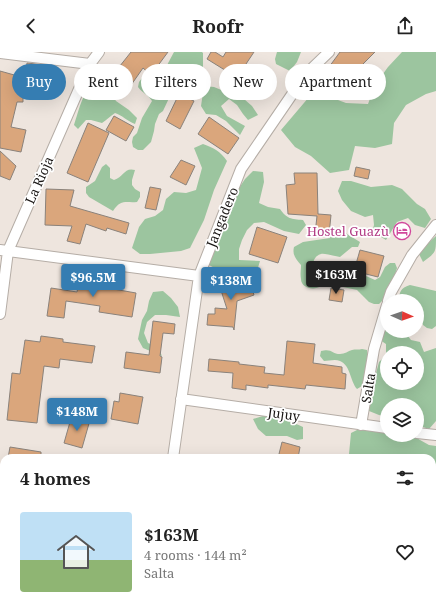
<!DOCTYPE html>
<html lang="en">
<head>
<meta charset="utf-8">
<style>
	:root { --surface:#fff; --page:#f6f6f6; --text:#222; --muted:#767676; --line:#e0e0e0; --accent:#357db2 }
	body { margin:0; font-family:"Noto Serif",serif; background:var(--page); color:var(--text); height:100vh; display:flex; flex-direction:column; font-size:15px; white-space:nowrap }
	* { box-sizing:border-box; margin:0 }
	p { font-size:13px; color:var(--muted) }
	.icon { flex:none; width:22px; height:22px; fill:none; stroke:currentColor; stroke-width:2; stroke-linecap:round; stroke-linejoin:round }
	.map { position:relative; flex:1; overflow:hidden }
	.sheet { position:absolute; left:0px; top:402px; width:436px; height:156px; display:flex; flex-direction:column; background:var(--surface); border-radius:12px 12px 0 0; box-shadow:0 4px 16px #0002 }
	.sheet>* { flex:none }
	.hud { position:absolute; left:12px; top:12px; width:412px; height:36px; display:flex; gap:8px }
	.needle { width:26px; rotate:92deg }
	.controls { position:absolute; left:380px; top:242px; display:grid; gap:8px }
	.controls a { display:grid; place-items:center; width:44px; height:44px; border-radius:50%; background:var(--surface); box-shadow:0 4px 16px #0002; font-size:20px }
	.price { position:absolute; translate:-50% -34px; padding:0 9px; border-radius:4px; background:var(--accent); color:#fff; font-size:13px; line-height:26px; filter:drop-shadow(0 1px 2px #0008) }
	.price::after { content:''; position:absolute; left:50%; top:24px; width:12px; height:9px; margin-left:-6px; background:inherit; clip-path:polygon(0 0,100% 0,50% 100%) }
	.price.current { background:#222; color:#fff }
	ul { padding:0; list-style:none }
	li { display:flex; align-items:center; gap:12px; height:100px; padding:0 20px }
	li+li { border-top:1px solid var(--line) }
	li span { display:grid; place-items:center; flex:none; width:112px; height:80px; border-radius:4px; color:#555 }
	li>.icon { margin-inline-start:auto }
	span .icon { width:48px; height:48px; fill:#fffc; stroke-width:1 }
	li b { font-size:17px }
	h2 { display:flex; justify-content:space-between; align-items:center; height:48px; padding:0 20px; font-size:17px }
	.tag { padding:0 14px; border-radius:18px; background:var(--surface); box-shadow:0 4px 16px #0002; font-size:14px; line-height:36px }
	.tag.current { background:var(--accent); color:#fff }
	header { display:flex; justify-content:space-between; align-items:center; height:52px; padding:0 20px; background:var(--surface); font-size:18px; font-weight:700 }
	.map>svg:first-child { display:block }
	.green { fill:#9cc59f; fill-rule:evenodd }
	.building { fill:#daa67c; stroke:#8a827b }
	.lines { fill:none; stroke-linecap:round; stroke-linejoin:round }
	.minor-casing { stroke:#b5ada6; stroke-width:12 }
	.minor { stroke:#fff; stroke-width:10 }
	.labels { text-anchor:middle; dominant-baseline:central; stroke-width:3.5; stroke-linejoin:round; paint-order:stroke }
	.street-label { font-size:13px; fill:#191614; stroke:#fff }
	.hotel-label { font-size:13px; fill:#b23c85; stroke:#fff; text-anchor:end }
</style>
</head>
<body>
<header><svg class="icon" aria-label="back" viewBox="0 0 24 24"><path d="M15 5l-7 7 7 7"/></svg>Roofr<svg class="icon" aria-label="share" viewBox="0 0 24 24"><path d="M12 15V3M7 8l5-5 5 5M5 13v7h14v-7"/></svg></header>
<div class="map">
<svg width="436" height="558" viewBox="0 0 436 558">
	<rect width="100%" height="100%" fill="#eee5de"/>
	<path class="green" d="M174,0H202L203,1V17L195,26L193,31L190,35L178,37L174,40L170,44L163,59L159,62L155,72L154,79L151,90L143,98H138L133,95L132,90L133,85L137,81L142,66L152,49C148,42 142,41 138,35L139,30L142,26L152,29L157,27L159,22L166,15Z
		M277,0H301L297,10L290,19L276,12L275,7Z
		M402,0H436V39L426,42L406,53L394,71L392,92L375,96L355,94L349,118L330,121L311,104L295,95L281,78L309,45H330L346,51L368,52L375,33L388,15Z
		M99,30L104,31L116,49L129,58L137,66L135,72C127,69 122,63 115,61C110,64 107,68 102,71L91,68H86L78,77L74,73C79,59 83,34 99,30Z
		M204,34L214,35L244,47L252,54L258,63L248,68L243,62L237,53L229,47L221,54L227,64L245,74L240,83L226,69L216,63L206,62L201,54Z
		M203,92C214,96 220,99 227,109L214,138L204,168L190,196L181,199L150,202H140L132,196L139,175L145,167L155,164L163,158L166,147L174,140L186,141L196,138L202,116L194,96Z
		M106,112L110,116V126L114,128C124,125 124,115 135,118L132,128V133L135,137L140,140V145L137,150C125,151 121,147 113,159L89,145L86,141V135L95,129L102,115Z
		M253,119L263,120L264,130L259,151L268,155L280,157C287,167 291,167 303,168L306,173L299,182L284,179L264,170L254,171L247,178L242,188L239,197V208L260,209L257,219C254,220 251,222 248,223C235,225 220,219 209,213V209L233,145L245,127Z
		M342,129H351L371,135L392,133L402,137L417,152L425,157L431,167L425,176L415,173L408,166L397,170L386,188L381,185L371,183L374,173L373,163L365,165L351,159L342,148L338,139Z
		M337,179H342L360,190L358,195H352L340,205C334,204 324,201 321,202C308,206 314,223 321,229V234C314,239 301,236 301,227C300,222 301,218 301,213C296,207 292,203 294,195L303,190L330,186L332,181Z
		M436,184C436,201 436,200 423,210L418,200Z
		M390,211H395L397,216L394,226L386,245L379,252H374L369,250L357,238L343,235L338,233L336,228L337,216L347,215L355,222L366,224L375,228L380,225L385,215Z
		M410,233L436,239V274L432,277L427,276L423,273L417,263V249H398C400,240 400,236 410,233Z
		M163,239L171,246L178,255L180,265L166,263H155L147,270L144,281L148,291L158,295L162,304L143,296L138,287L142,268L147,259L149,249L153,240Z
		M387,261V279H404L411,288L420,290L424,300L436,296V369L429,377L417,373V353H387V365L379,363L369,359L374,329L379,310L386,303V292L377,286L378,266ZM387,301H417V331H387Z
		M362,297L367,298C370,310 365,323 362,334L357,337C350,329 351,314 340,309C335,307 329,309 324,309L320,304L321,299C332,296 332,302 340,302C345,302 348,299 352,298C355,297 359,298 362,297Z
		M263,364C277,365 290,369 303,375V387L297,388L287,384H266L258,377L253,367Z
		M361,376L387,377V383H413L420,388L429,393L436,394V450L432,448V406H347L349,402L351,381Z"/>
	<path class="building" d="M131,0H168L151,23L143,16L129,36L112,24Z
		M211,0H215L223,5L226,0H254L242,18L266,34L258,46L226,24L228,20L207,7Z
		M340,0H375L359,16L364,19L346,44L321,26Z
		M27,11L44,13V17L64,24L56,45L42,40L41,47L23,45V50H17L11,75L26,78L21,100L0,96V19L25,26Z
		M179,42L194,49L180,77L166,69Z
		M114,64L134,75L126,89L106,78Z
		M209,65L239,86L228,102L198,82Z
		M88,71L109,81L88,130L67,121Z
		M0,99L16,114L10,128L0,124Z
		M181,108L195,114L186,133L170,125Z
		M356,115L370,118L368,127L354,124Z
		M294,121H317L318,162L331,163L329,183L315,182L317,164L288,162L286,133L295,132Z
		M150,135L161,137L156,158L145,156Z
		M46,137L74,138L70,154L129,171L126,182L107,176L106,179L86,172L80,192L67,189L72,174L45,173Z
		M257,175L287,185L278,211L249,202Z
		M360,198L384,204L378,225L354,219Z
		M80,222L104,225L102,235L136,241L132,265L99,260L100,254L66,249L64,266L47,264L51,236L77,240Z
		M247,222L254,243L237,249L234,278L233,275L207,273L208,262H215V256L227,257L219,232Z
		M331,236L344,238L342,250L329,248Z
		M153,269L175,272L174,282L163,281L160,304L162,305L160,321L124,316L126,300L149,303Z
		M41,284L63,287V290L95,294L92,311L60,307L59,316L44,314L37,371L7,368L12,321L20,322L25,288L40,290Z
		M287,289L315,292L313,311L342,315V321L346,322L345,337L306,333L305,337L268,333V336L246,333V338L232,336L233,321L208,319L209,307L239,310V312L265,315L264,321L284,323Z
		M120,341L143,345L138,372L111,367L114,349L119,350Z
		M72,363L90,368L82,396L64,391Z
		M282,390L300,395L298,406H278Z
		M10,395L41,400V406H8Z"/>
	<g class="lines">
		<g class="minor-casing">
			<path id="minor" d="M0,1L90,12
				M0,198L199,224
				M388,249L391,240L412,203L436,173
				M0,262L8,199L90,12L99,0
				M181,347L387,376
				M361,373L374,297L387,253
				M417,381L436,383
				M173,406L199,224L241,117L306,22L329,0
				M150,558L151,554"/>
		</g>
		<use href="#minor" class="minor"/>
	</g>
	<defs>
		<g id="hotel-ring" transform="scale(0.9)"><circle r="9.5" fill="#fff" stroke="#d1479c" stroke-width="1.5"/><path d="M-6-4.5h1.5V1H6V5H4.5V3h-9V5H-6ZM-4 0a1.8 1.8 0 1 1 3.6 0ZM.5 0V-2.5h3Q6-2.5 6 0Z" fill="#d1479c"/></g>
	</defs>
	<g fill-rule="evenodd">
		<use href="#hotel-ring" x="402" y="179"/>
	</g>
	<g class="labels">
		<g class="street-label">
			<text transform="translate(39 128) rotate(-66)">La Rioja</text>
			<text transform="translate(222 165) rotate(-68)">Jangadero</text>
			<text transform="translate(368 336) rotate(-81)">Salta</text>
			<text transform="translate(284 362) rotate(8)">Jujuy</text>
		</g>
		<g class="hotel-label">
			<text x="389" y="179">Hostel Guazù</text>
		</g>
	</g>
</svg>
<div class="controls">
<a><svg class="needle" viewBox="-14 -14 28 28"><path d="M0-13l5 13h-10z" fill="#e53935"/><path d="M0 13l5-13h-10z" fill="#767676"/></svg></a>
<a><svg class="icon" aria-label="locate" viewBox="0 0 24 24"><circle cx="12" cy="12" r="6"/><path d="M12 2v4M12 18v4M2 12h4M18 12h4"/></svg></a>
<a><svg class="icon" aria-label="layers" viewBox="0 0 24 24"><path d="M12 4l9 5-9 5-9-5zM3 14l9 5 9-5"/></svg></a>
</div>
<b class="price current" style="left:336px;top:243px">$163M</b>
<b class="price" style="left:93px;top:246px">$96.5M</b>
<b class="price" style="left:231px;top:249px">$138M</b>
<b class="price" style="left:77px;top:380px">$148M</b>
<div class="hud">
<a class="tag current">Buy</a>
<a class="tag">Rent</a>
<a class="tag">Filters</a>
<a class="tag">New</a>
<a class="tag">Apartment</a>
</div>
<section class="sheet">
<h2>4 homes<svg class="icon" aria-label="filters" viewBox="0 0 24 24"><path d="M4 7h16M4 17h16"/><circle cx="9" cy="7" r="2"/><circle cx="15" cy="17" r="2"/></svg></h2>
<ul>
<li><span style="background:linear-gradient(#bfe0f5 60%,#8fb573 0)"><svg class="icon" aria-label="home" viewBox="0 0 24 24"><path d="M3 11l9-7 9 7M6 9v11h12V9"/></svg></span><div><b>$163M</b><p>4 rooms · 144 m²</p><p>Salta</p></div><svg class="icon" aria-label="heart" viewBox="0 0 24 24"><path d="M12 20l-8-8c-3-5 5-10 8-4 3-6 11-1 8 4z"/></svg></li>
</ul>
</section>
</div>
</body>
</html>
